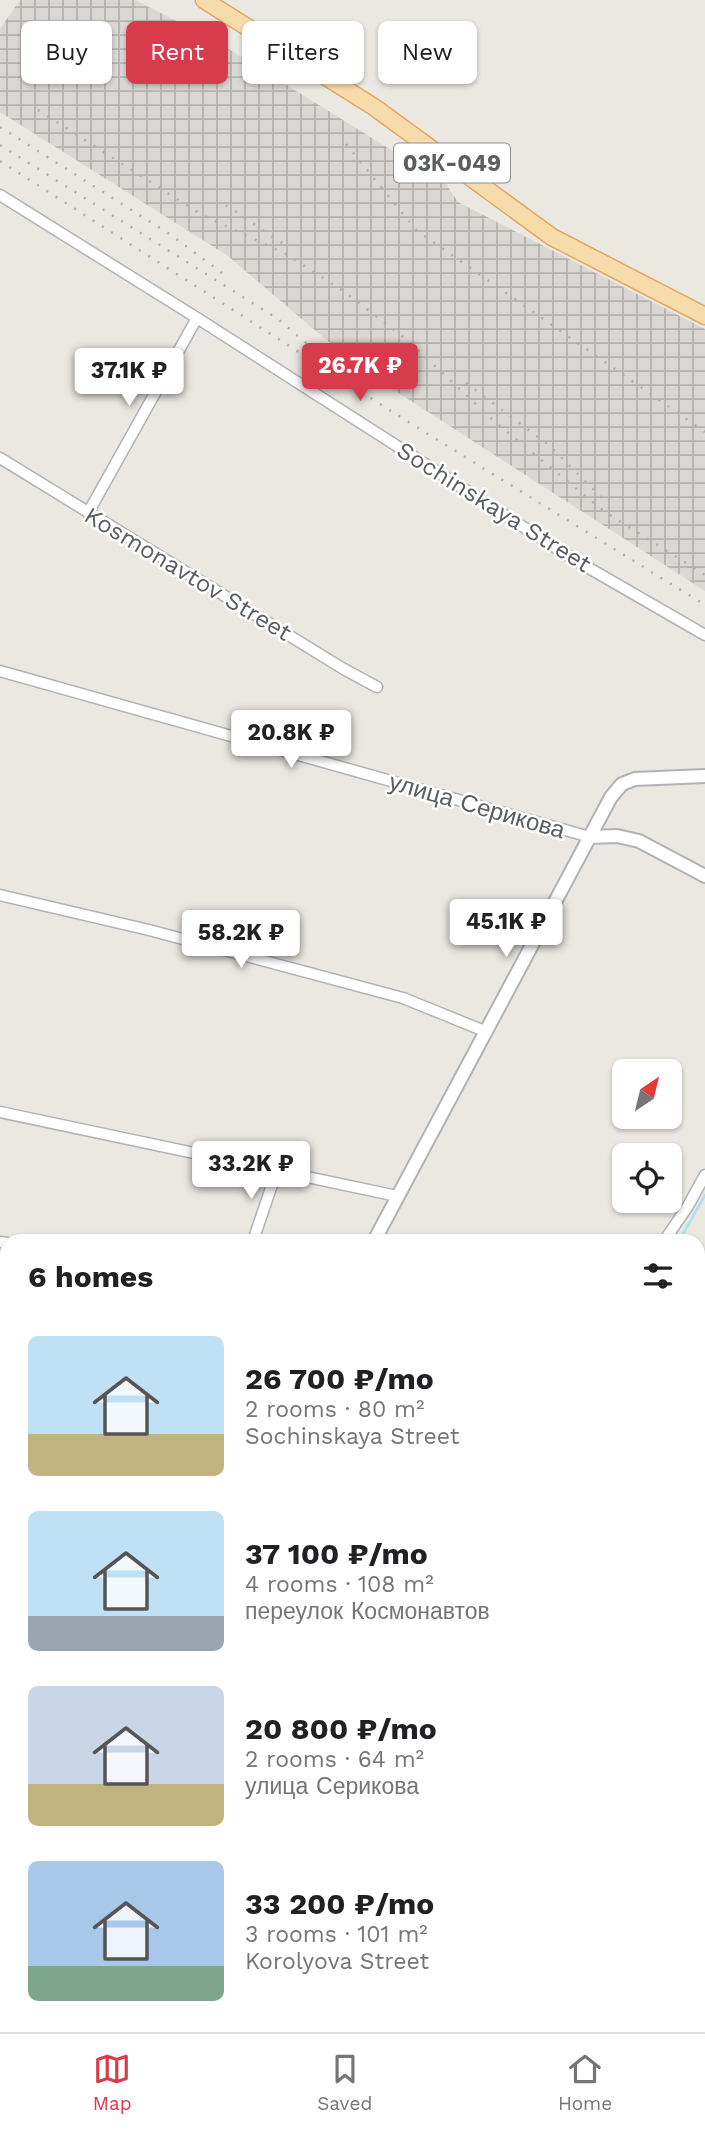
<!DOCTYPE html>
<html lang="en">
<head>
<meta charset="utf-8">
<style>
	:root { --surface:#fff; --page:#f2f2f2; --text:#202124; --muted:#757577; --line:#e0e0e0; --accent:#d83b4c }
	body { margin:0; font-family:"Work Sans",sans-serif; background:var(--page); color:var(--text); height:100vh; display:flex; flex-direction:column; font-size:26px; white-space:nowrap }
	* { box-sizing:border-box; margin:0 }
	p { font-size:23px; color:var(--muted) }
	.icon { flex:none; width:38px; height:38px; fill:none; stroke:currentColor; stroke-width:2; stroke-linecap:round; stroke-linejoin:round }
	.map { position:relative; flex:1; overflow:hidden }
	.details { position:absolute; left:0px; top:1234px; width:705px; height:800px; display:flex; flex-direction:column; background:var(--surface); border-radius:21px 21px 0 0; box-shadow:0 2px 5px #0004 }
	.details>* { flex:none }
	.banner { position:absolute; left:21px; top:21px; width:663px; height:63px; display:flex; gap:14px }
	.needle { width:46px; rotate:35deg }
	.tools { position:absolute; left:612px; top:1059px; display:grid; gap:14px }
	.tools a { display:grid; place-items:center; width:70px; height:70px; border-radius:10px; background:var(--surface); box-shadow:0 2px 5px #0004; font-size:35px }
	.price { position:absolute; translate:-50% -60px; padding:0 16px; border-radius:7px; background:#fff; color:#222; font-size:23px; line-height:46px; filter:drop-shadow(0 2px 4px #0008) }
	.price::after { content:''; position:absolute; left:50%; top:42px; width:21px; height:16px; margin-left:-10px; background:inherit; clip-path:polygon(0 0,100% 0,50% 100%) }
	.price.current { background:var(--accent); color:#fff }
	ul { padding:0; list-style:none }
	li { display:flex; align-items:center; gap:21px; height:175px; padding:0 28px }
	li span { display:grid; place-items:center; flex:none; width:196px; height:140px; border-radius:10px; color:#555 }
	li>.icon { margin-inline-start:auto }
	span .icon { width:84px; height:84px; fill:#fffc; stroke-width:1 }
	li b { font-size:30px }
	h2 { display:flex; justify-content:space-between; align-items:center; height:84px; padding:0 28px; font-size:30px }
	.tag { padding:0 24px; border-radius:10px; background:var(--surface); box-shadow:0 2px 5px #0004; font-size:24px; line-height:63px }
	.tag.current { background:var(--accent); color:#fff }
	.dock { display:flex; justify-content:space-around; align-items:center; height:98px; border-top:2px solid var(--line); background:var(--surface); font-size:19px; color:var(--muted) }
	.dock a { display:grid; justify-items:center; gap:4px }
	.dock .current { color:var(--accent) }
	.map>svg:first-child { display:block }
	.industrial { fill:url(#industrial-grid) }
	.green { fill:#c6e1c0 }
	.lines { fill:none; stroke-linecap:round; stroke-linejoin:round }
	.stream { stroke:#a6e2f6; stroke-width:2.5 }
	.minor-casing { stroke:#afb3b6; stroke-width:13 }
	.tertiary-casing { stroke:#afb3b6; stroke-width:16 }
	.primary-casing { stroke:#e3a763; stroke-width:19 }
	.minor { stroke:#fff; stroke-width:10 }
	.tertiary { stroke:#fff; stroke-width:12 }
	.primary { stroke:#f7dcab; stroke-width:16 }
	.rail { stroke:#aeafaf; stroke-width:2.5; stroke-dasharray:2 9; stroke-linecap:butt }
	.labels { text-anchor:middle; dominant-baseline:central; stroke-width:5; stroke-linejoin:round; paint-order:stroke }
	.shield { fill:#fff; stroke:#8c8e90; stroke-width:2 }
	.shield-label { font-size:23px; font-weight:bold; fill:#5a5e61 }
	.street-label { font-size:24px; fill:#5a5e61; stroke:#fff }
</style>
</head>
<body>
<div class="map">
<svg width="705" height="2032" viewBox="0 0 705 2032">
	<defs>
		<pattern id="industrial-grid" width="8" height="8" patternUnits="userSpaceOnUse" patternTransform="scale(1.75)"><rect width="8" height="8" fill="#dad7d4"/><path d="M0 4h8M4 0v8" fill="none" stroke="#b4b2af"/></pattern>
	</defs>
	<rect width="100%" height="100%" fill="#ebe7e1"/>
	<path class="industrial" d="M20,0H135L214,40L446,184L458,202L705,329V591L357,366L228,256L0,112V29Z"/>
	<path class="green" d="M512,2027H614V2032H512Z"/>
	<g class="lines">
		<path class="stream" d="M679,1241L705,1195
			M698,1509L705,1516"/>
		<g class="minor-casing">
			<path id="minor" d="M0,195L197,318L575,560L705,635
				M0,458L342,668L377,687
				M88,513L197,318
				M0,671L590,837
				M0,895L149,930L403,998L487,1032
				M0,1112L397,1196
				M253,1241L277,1170
				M664,1241L688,1206L705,1175
				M0,1242L7,1243
				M698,1327H705
				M0,1352L7,1354
				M0,1846L7,1845
				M381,2026L382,2032
				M504,2026V2032
				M37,2032V2026
				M628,2032V2026"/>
		</g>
		<g class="tertiary-casing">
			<path id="tertiary" d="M590,837L617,836L639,841L705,876
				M374,1241L611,797L622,784L635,779L705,776
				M0,1497L7,1498
				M698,1655L705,1656
				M233,2032V2026"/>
		</g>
		<g class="primary-casing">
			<path id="primary" d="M204,0L374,107L552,237L705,316"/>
		</g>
		<use href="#minor" class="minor"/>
		<use href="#tertiary" class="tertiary"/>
		<use href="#primary" class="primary"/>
		<path class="rail" d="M38,110L202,215L286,254L342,290L407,340L495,422L605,512L705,575
			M0,127L171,235L226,276
			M346,144L416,230L705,432
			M0,145L278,319L320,355
			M0,161L402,418L705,605
			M226,205L285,245
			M466,383L550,446L607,503"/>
	</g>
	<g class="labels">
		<rect class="shield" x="394" y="143.5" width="116" height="39" rx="5"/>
		<g class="shield-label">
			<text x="452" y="163">03К-049</text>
		</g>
		<g class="street-label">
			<text transform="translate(494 507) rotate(32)">Sochinskaya Street</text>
			<text transform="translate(188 574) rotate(31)">Kosmonavtov Street</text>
			<text transform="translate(477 806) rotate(16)">улица Серикова</text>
		</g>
	</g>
</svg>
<div class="tools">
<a><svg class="needle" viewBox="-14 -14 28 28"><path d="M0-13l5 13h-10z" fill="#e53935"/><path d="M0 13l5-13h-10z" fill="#757577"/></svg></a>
<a><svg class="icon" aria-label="locate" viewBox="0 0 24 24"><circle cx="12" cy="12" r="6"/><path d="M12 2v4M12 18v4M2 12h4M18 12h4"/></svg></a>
</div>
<b class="price current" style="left:360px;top:403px">26.7K ₽</b>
<b class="price" style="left:129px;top:408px">37.1K ₽</b>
<b class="price" style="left:291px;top:770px">20.8K ₽</b>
<b class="price" style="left:506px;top:959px">45.1K ₽</b>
<b class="price" style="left:241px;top:970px">58.2K ₽</b>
<b class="price" style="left:251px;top:1201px">33.2K ₽</b>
<div class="banner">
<a class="tag">Buy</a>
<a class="tag current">Rent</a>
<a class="tag">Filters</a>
<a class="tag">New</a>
</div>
<section class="details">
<h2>6 homes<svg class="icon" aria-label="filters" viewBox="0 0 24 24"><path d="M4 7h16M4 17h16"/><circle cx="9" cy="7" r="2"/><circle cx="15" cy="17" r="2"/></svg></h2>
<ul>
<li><span style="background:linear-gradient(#bfe0f5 70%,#c2b280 0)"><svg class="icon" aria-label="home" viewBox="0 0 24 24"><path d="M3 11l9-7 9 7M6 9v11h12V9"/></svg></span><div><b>26 700 ₽/mo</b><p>2 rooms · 80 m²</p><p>Sochinskaya Street</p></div></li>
<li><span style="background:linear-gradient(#bfe0f5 75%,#9aa5b1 0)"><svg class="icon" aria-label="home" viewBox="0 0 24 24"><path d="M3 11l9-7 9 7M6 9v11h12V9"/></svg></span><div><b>37 100 ₽/mo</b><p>4 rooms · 108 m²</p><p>переулок Космонавтов</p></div></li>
<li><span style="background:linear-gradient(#c9d6e8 70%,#c2b280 0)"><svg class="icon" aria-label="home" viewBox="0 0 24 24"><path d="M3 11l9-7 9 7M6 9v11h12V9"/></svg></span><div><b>20 800 ₽/mo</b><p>2 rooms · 64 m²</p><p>улица Серикова</p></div></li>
<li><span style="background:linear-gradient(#a9c7e8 75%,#7fa58c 0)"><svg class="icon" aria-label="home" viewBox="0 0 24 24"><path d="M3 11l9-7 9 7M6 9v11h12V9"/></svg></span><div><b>33 200 ₽/mo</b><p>3 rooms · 101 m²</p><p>Korolyova Street</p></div></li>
</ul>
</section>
</div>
<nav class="dock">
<a class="current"><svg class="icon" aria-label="map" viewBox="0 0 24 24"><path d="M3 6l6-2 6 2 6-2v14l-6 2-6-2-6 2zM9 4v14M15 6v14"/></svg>Map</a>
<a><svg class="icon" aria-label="saved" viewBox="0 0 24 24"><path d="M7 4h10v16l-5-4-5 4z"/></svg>Saved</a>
<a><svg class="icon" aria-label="home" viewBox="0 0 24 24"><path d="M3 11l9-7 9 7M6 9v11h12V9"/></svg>Home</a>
</nav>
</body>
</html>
